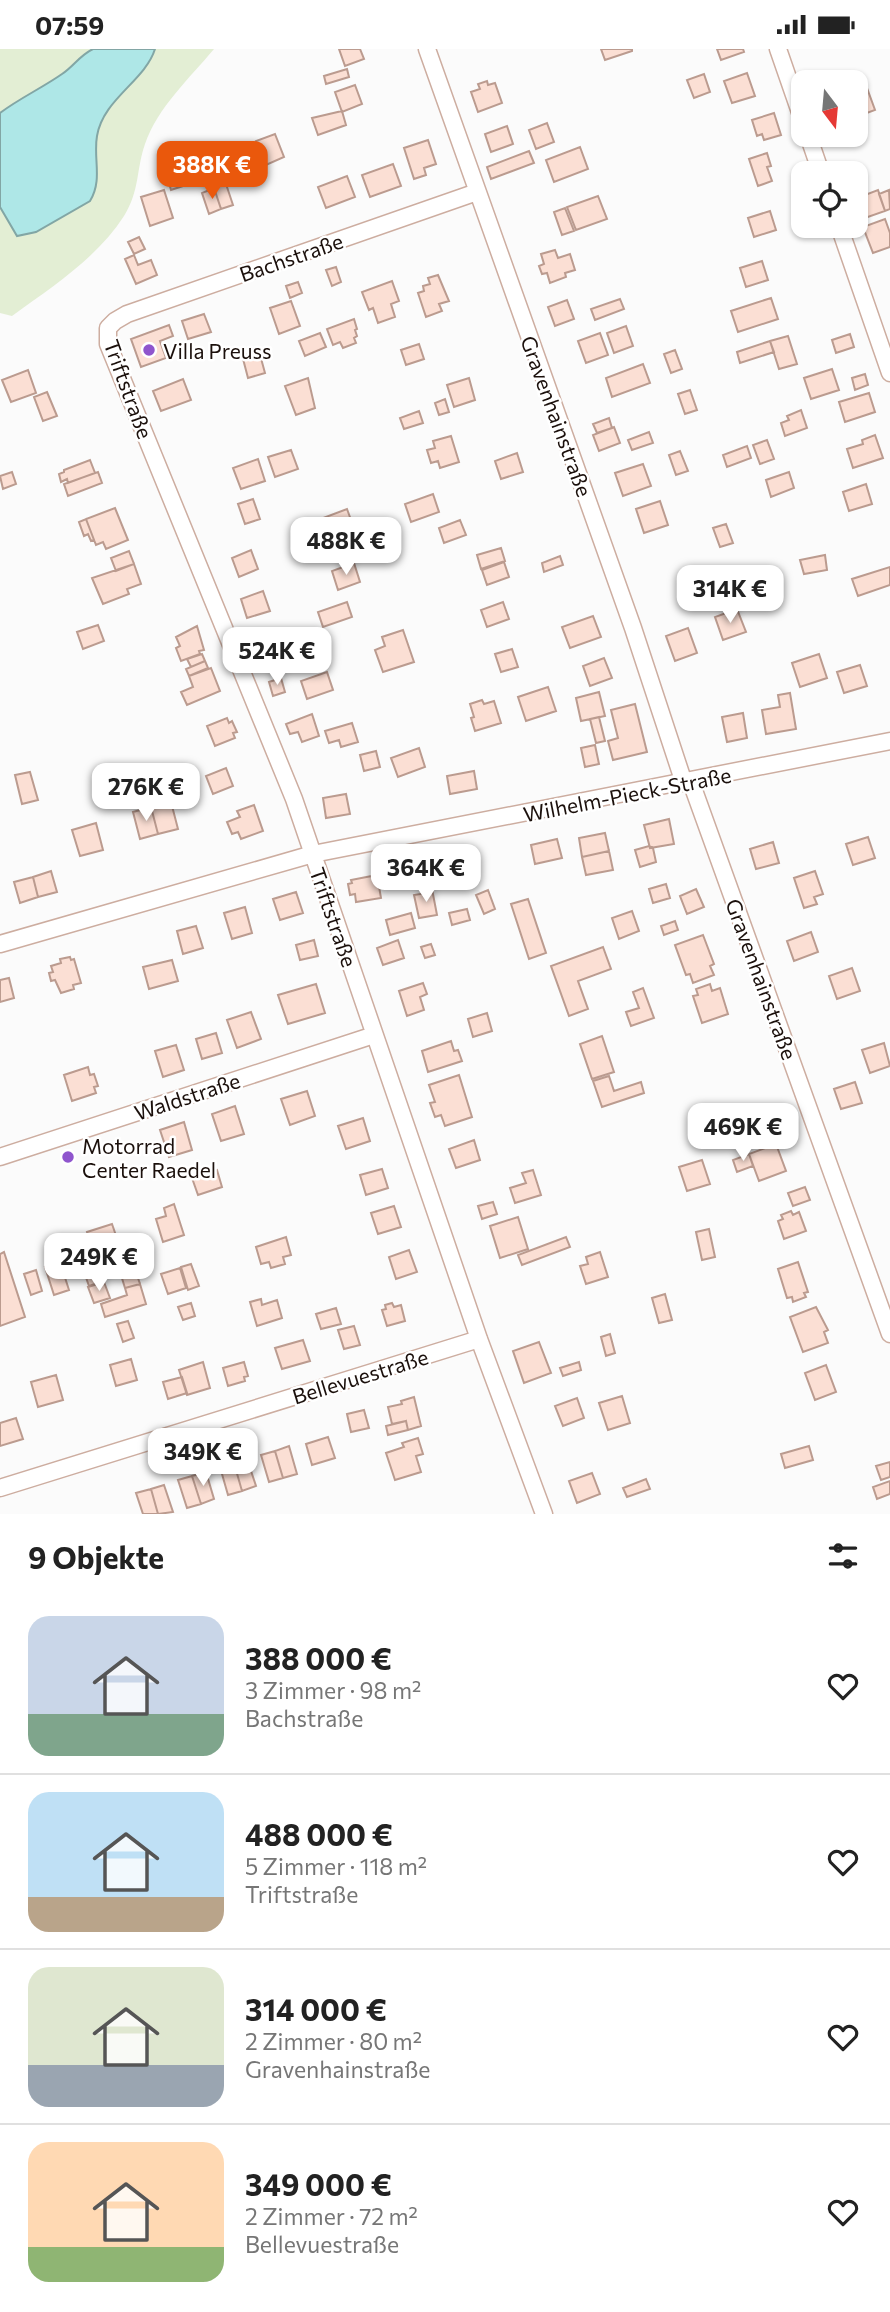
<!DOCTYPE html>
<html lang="de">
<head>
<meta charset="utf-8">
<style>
	:root { --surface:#fff; --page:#f2f2f2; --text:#222; --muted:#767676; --line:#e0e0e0; --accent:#ea580c }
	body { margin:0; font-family:Commissioner,sans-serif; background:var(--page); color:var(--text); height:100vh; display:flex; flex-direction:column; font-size:26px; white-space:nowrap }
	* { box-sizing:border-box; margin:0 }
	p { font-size:23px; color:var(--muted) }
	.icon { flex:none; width:38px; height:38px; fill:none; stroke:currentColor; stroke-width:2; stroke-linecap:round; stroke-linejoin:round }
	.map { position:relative; height:1465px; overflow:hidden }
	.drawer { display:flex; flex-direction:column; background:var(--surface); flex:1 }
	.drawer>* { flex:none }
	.needle { width:46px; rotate:164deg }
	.fabs { position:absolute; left:791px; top:21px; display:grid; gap:14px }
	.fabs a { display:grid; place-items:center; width:77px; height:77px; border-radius:14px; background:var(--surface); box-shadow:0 2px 5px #0004; font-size:35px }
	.price { position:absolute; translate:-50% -60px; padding:0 16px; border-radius:14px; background:#fff; color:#222; font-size:23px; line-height:46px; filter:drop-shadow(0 2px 4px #0008) }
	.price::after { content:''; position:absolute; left:50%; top:42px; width:21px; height:16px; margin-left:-10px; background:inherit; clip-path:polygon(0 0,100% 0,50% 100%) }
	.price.active { background:var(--accent); color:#fff }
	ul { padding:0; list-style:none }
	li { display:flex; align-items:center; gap:21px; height:175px; padding:0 28px }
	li+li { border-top:2px solid var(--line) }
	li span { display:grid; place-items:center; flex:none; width:196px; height:140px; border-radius:21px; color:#555 }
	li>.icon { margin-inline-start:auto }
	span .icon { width:84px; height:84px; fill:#fffc; stroke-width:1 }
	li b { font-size:30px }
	h2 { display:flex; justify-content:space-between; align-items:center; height:84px; padding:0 28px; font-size:30px }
	.status { display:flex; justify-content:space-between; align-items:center; height:49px; padding:0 35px; background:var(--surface); direction:ltr }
	.status svg { height:19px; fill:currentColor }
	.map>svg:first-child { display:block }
	.green { fill:#e3eed4 }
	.water { fill:#aee7e7; stroke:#82a6a5; stroke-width:2 }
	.building { fill:#fbdfd4; stroke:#bb9b8f; stroke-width:2 }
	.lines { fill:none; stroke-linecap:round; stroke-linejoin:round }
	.minor-casing { stroke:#cdada0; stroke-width:19 }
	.minor { stroke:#fff; stroke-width:16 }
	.poi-dot { fill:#8f55cd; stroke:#fff; stroke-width:2.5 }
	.labels { text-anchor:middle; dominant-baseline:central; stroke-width:5; stroke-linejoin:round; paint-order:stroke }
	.street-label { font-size:21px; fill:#1b100c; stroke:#fff }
	.poi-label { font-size:21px; fill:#1b100c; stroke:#fff; text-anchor:start }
</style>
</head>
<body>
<div class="status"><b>07:59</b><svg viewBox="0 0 49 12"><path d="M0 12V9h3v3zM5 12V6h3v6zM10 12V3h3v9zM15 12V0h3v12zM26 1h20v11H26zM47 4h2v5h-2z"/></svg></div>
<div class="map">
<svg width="890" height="1465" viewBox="0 0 890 1465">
	<rect width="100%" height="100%" fill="#fbfbfb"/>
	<path class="green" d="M0,0H214C189,30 158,58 145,95C136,121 140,141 124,167C96,210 53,237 12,267L0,264Z"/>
	<path class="water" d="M93,0H155C145,32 103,50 97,87C93,109 103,131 90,152L36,183L17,187L0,158V64C20,49 42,39 62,25C74,17 80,6 93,0Z"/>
	<path class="building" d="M339,0H360L364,10L345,17Z
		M601,0H632V2L605,11Z
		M717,0H743L744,3L721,11Z
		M347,20L349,28L326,35L324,27Z
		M747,24L755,47L732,54L724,32Z
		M704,25L710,43L694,49L687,31Z
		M487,32L488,36L495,34L502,54L478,63L471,43L480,40L478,35Z
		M355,36L362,55L342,63L335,43Z
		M867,39L875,61L856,68V43Z
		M342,62L346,76L318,86L312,69Z
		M774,64L781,86L764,91L762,85L757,87L752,71Z
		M547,74L554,93L536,100L529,81Z
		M507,77L513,95L491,103L485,85Z
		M275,85L284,108L266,116L256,92Z
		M428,91L436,115L424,119L426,126L414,130L404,99Z
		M580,98L588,120L554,133L546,111Z
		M529,102L534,114L491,130L487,118Z
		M767,104L771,117L767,118L772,132L758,137L749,110Z
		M393,115L401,137L370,148L362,126Z
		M178,117L183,137L171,141L165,120Z
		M347,127L355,148L326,159L318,138Z
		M226,135L233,156L221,160L214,139Z
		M214,139L221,160L209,165L202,144Z
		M164,141L173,169L150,177L141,148Z
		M878,141L885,162L865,169L857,149Z
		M889,141L890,160L885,162L879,145Z
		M598,147L607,170L576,181L567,158Z
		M565,159L574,182L562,186L554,163Z
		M770,162L776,181L754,188L748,169Z
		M885,170L890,184V198L873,204L863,178Z
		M139,188L145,200L134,205L128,193Z
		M555,201L558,209L570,205L575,221L565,224L566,228L550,234L547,224L542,225L539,217L544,215L541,205Z
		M134,206L138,216L151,211L157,226L136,235L125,210Z
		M762,212L768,231L746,238L740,219Z
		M336,218L341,233L332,237L326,221Z
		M438,226L449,252L439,255L442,262L426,268L418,244L424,242L423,237L430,235L428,229Z
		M392,232L399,252L391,255L395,268L378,274L373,259L369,261L362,243Z
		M298,233L302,244L290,249L286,237Z
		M771,249L778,270L738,283L731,262Z
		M620,250L624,260L595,271L591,260Z
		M567,251L574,270L555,277L548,258Z
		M291,252L300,277L279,285L270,259Z
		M204,265L211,283L188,290L182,272Z
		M354,270L357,280L355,281L357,287L354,289L356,294L343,299L340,293L333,296L327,280Z
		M169,276L173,287L160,292L166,309L141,318L131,290Z
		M626,277L633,297L614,304L607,284Z
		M320,284L326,298L305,307L299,292Z
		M600,284L608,306L586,314L578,292Z
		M850,285L854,298L836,304L832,291Z
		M788,287L797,315L779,320L770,292Z
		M770,292L774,303L740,314L737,303Z
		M419,295L424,310L406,316L401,301Z
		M675,301L682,320L671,324L664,305Z
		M259,302L265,324L248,329L242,306Z
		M643,315L650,334L612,348L606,329Z
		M832,320L839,341L811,350L804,329Z
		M28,321L36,344L11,353L2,331Z
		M865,325L868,336L855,341L852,329Z
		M308,329L315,359L296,366L285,337Z
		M469,329L475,351L454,358L447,336Z
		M183,330L191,351L161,362L153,342Z
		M690,341L697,361L685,365L678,345Z
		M47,343L57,367L43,372L34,348Z
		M869,344L875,363L845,373L839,353Z
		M445,350L449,363L439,366L435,354Z
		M801,361L807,379L785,387L781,374L789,371L787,367Z
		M419,362L423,374L404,380L400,369Z
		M609,369L612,379L597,384L593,375Z
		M614,378L620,394L599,402L593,386Z
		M649,383L653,394L632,401L628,391Z
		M875,386L883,409L853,419L847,400L863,395L862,391Z
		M451,387L459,413L440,419L438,412L431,414L427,401L435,399L433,392Z
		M767,391L774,410L760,415L753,396Z
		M747,397L751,409L727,418L723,406Z
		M291,401L298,420L275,428L268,408Z
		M680,402L688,422L676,426L669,406Z
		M517,404L523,423L501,430L495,412Z
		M258,410L265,432L241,440L233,419Z
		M90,411L95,424L68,434L67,430L61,433L59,425L64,423V421Z
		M643,415L651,437L623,447L615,424Z
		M12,423L16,435L3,440L0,427Z
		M98,423L102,434L68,447L64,435Z
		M789,423L794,439L771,448L766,431Z
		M866,435L872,455L849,462L843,443Z
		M433,445L439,463L411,473L405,455Z
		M253,450L260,470L245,475L238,455Z
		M660,452L668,476L644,484L636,460Z
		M115,459L128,491L106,500L103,493L96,496L86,470Z
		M347,460L355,482L331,491L323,469Z
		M86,470L94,491L91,492L88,485L84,487L79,473Z
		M460,471L466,486L444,494L439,479Z
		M726,475L733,494L720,498L713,479Z
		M501,499L505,512L481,520L477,506Z
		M251,501L258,520L239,528L232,509Z
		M129,502L134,515L116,522L111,509Z
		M825,506L827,521L804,525L800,511Z
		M560,507L563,516L544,523L542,514Z
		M504,513L509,528L487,536L482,521Z
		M354,514L360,533L338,541L332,522Z
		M134,515L141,535L127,540L129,545L103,555L92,529Z
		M890,518V536L858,547L852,530Z
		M696,520L698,526L712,521L719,543L692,552L683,524Z
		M263,542L270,562L247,569L241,550Z
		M347,553L352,568L323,578L318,563Z
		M503,553L509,570L487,578L481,561Z
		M737,560L746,583L723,591L715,568Z
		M593,567L601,588L570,599L562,578Z
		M98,576L104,592L83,600L77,583Z
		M197,577L204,601L199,602L200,605L181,612L176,599L180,597L176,588Z
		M688,579L697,604L675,612L666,587Z
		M403,581L414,613L383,623L375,601L385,597L382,588Z
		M283,585L290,605L269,613L262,601V592Z
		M512,600L518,618L501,623L495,605Z
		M202,605L205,612L191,618L187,610Z
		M819,605L827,629L800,638L792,614Z
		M604,609L612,629L590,637L583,617Z
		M205,612L208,619L189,627L186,620Z
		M860,616L867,637L844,644L837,623Z
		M211,619L220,642L187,656L181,643L193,638L189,627Z
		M327,623L333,641L307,650L301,632Z
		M281,629L285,643L273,647L269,633Z
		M548,638L556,662L526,672L518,648Z
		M599,643L605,667L581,672L576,649Z
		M790,644L796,680L766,685L762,661L780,658L778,646Z
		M482,651L484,655L494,652L501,674L475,682L471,669L474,668L470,655Z
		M635,655L647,703L613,711L608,692L618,689L611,661Z
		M743,664L747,689L727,693L722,668Z
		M312,665L319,687L302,693L298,683L290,685L286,675Z
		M599,668L605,692L596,694L590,670Z
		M227,669L229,674L232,672L237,683L233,684L235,689L215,697L207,677Z
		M352,674L358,693L341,698L339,691L329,694L325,682Z
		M595,696L599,715L585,718L581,699Z
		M419,699L425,718L398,728L391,709Z
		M376,702L380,718L364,722L360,706Z
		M226,719L233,737L213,745L206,727Z
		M474,722L477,740L450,745L447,727Z
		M30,723L38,751L22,755L15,726Z
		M346,745L350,765L326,769L323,749Z
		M171,753L178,780L158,785L151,758Z
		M254,756L263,782L241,790L238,783L232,785L227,773L240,768L237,762Z
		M151,758L158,785L140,790L133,763Z
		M669,770L674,795L650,799L644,776Z
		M96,774L103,801L80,807L72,781Z
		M605,784L609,802L582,808L579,789Z
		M868,788L875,809L853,816L846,795Z
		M557,790L562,809L535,815L531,796Z
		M773,793L779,814L756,820L750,800Z
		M649,797L653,799L656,813L640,818L635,801Z
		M609,802L613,821L586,826L582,808Z
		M51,822L57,843L38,848L33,828Z
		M815,822L823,845L814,848L817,855L804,859L794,829Z
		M377,826L381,849L356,853L355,845L350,846L348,835L352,834L351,831Z
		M33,828L38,848L20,854L14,833Z
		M666,835L670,849L653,854L649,840Z
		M432,840L437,866L419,869L414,846L427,844V841Z
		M696,840L704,858L687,865L680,847Z
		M488,841L495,860L484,865L476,846Z
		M296,843L303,864L280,871L273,850Z
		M528,850L546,904L529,910L511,855Z
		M245,858L252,884L232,890L224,864Z
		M467,860L470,871L452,876L449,864Z
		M632,862L639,882L619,890L612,869Z
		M411,864L415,879L390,886L386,871Z
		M675,872L678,881L664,886L661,877Z
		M196,877L203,899L183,905L177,882Z
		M811,883L818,903L794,912L787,892Z
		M703,886L714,915L710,917L714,926L693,934L690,925L686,926L675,896Z
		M314,891L318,907L300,911L296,896Z
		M398,891L404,909L383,916L377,899Z
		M431,895L435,906L425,909L421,898Z
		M603,898L611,920L578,932L588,960L569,967L551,917Z
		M70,908L71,911L74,910L81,934L73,936L74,940L61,944L55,931L51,932L49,924L53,923L51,917L61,914L60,910Z
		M172,911L178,932L149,940L143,918Z
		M852,919L860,942L837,950L829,927Z
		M9,929L14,949L0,953V931Z
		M423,934L427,945L420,948L424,961L407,967L399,942Z
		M316,935L325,964L288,975L278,946Z
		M710,935L712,942L720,939L728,965L702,974L693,947L698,946L696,940Z
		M643,939L654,969L631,977L626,963L639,959L633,943Z
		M251,963L261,990L237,999L227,971Z
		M487,964L492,982L473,988L468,970Z
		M216,984L222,1004L202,1010L196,990Z
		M602,987L614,1023L592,1030L580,995Z
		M451,992L454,1002L458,1001L462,1012L428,1023L422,1002Z
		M884,994L890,1017L870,1024L862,1001Z
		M176,996L184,1021L163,1028L155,1002Z
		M88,1018L90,1026L94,1025L98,1037L94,1038L96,1044L72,1052L64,1026Z
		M459,1026L472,1068L445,1077L441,1066L435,1068L430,1054L435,1053L429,1036Z
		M609,1027L614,1042L641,1033L644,1044L602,1058L593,1032Z
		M855,1033L862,1054L841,1060L834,1040Z
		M307,1042L315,1067L290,1076L281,1050Z
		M235,1057L244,1085L221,1092L212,1065Z
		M363,1069L370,1092L346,1100L338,1077Z
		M184,1073L192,1101L169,1108L160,1081Z
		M474,1091L480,1111L456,1119L449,1100Z
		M776,1095L786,1122L759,1132L749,1105Z
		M749,1105L753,1117L737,1123L733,1111Z
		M702,1111L710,1135L687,1142L679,1118Z
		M382,1120L388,1139L366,1146L360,1126Z
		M217,1121L222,1138L198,1146L192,1129Z
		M533,1121L541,1146L515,1154L510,1139L526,1134L522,1124Z
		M805,1138L810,1151L793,1157L788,1144Z
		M493,1153L497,1165L482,1170L478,1157Z
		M174,1155L184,1186L163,1193L156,1170L166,1167L164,1159Z
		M394,1157L401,1178L378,1185L371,1164Z
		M791,1162L793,1166L799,1163L806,1182L784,1190L778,1172L783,1170L781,1166Z
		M518,1168L528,1200L500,1209L490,1177Z
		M112,1175L121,1201L96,1209L87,1183Z
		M709,1180L715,1208L702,1211L696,1183Z
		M286,1188L291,1206L283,1208L285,1215L271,1219L269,1213L261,1215L256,1198Z
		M566,1188L570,1198L522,1216L518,1206Z
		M89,1199L101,1233L89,1237L77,1203Z
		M409,1201L417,1223L396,1230L389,1208Z
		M4,1203L25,1268L0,1277V1205Z
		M600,1203L608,1228L586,1235L580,1217L588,1215L586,1208Z
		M131,1208L140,1235L125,1239L117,1213Z
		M60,1213L69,1241L54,1246L45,1218Z
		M798,1213L808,1243L804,1244L806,1248L793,1253L792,1248L787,1249L778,1220Z
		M191,1215L199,1237L188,1241L181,1218Z
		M180,1219L186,1239L168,1245L161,1225Z
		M36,1221L42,1242L31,1246L24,1225Z
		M104,1233L110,1249L94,1254L88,1238Z
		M140,1235L146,1255L105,1268L101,1255L127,1246L125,1239Z
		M665,1245L672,1271L659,1274L652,1249Z
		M261,1250L262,1256L277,1251L282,1269L257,1277L250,1253Z
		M191,1254L195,1267L183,1271L178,1258Z
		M392,1254L394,1258L401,1256L405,1272L387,1277L382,1261L386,1260L385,1256Z
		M816,1258L828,1281L824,1283L828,1294L803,1303L790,1268Z
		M336,1259L341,1275L321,1280L316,1265Z
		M128,1272L134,1289L123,1293L117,1275Z
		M354,1277L360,1296L344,1300L338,1281Z
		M610,1285L615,1304L606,1307L601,1288Z
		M303,1291L310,1312L282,1320L275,1299Z
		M539,1293L551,1324L524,1334L513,1302Z
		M131,1310L137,1331L116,1337L110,1316Z
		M203,1313L210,1339L187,1346L179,1321Z
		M244,1313L248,1327L244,1328L245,1332L228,1337L223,1319Z
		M579,1313L581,1321L563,1327L560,1319Z
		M826,1316L836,1343L815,1351L805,1324Z
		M56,1326L63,1351L38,1358L31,1333Z
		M182,1328L187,1344L168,1350L163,1333Z
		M622,1347L630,1374L608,1381L599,1354Z
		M414,1348L421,1377L408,1381L406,1372L392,1375L388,1358L402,1355L401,1352Z
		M577,1349L584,1369L563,1377L555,1357Z
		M364,1361L369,1379L351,1383L347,1365Z
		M16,1369L23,1390L0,1397V1374Z
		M406,1372L408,1381L388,1386L386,1377Z
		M328,1388L335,1409L312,1416L306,1395Z
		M418,1389L423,1405L416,1407L421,1423L395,1431L386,1404L404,1398L402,1394Z
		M289,1397L297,1425L283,1429L275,1402Z
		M809,1397L813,1411L785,1419L781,1405Z
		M275,1402L283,1429L269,1433L261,1406Z
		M247,1410L256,1437L242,1442L234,1414Z
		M890,1413V1428L881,1431L876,1417Z
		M234,1414L242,1442L228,1446L220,1418Z
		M206,1423L214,1450L201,1455L192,1427Z
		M592,1424L600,1445L577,1454L569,1432Z
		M192,1427L201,1455L187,1459L178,1431Z
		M646,1430L650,1440L627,1448L623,1439Z
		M890,1432V1445L877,1450L873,1438Z
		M164,1436L173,1463L158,1465L151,1440Z
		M151,1440L158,1465H143L136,1444Z"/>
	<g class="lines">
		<g class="minor-casing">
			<path id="minor" d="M427,0L633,579L684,734
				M778,0L803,72
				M808,86L821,124
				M477,143L127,265L115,272L108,279V295L294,750L479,1290L544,1465
				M839,177L890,324
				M691,733L890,1285
				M0,895L313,805L890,692
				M0,1108L374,986
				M0,1439L479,1290"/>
		</g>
		<use href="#minor" class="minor"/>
	</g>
	<g class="poi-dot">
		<circle cx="149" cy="301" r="7"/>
		<circle cx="68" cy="1108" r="7"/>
	</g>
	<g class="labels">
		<g class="street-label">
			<text transform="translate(291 208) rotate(-19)">Bachstraße</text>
			<text transform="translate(129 340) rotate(70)">Triftstraße</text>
			<text transform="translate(557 367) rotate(70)">Gravenhainstraße</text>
			<text transform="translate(627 745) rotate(-11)">Wilhelm-Pieck-Straße</text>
			<text transform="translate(334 868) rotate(71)">Triftstraße</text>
			<text transform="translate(762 930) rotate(70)">Gravenhainstraße</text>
			<text transform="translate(187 1047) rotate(-18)">Waldstraße</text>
			<text transform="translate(360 1327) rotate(-17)">Bellevuestraße</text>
		</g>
		<g class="poi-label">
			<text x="163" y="301">Villa Preuss</text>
			<text x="82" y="1096">Motorrad<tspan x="82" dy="24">Center Raedel</tspan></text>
		</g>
	</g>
</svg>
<div class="fabs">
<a><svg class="needle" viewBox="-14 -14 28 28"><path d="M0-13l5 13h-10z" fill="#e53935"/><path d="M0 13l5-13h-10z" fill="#767676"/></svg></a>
<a><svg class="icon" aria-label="locate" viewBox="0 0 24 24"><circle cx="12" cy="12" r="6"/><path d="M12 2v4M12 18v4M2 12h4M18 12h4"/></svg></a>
</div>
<b class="price active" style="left:212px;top:152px">388K €</b>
<b class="price" style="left:346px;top:528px">488K €</b>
<b class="price" style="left:730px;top:576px">314K €</b>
<b class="price" style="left:277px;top:638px">524K €</b>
<b class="price" style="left:146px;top:774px">276K €</b>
<b class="price" style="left:426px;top:855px">364K €</b>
<b class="price" style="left:743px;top:1114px">469K €</b>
<b class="price" style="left:99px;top:1244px">249K €</b>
<b class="price" style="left:203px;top:1439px">349K €</b>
</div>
<section class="drawer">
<h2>9 Objekte<svg class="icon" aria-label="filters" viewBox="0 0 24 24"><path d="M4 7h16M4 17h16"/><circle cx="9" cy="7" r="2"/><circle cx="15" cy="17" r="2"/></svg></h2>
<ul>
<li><span style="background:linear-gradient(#c9d6e8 70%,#7fa58c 0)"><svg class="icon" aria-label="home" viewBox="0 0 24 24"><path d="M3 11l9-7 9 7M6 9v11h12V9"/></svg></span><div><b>388 000 €</b><p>3 Zimmer · 98 m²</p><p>Bachstraße</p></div><svg class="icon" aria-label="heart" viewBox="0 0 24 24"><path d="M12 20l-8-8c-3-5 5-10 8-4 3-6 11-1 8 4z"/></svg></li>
<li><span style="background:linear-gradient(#bfe0f5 75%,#b9a48a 0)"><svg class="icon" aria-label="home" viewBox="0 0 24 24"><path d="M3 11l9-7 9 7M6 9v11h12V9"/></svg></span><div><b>488 000 €</b><p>5 Zimmer · 118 m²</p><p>Triftstraße</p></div><svg class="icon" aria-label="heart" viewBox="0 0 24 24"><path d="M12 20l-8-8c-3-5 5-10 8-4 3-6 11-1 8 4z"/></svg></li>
<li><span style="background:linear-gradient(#dfe7d0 70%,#9aa5b1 0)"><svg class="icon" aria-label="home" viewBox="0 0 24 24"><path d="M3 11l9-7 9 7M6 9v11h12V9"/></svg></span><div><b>314 000 €</b><p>2 Zimmer · 80 m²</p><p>Gravenhainstraße</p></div><svg class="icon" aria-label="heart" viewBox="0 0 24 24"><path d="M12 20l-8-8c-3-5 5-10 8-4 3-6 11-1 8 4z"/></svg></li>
<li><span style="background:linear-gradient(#ffd9b3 75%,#8fb573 0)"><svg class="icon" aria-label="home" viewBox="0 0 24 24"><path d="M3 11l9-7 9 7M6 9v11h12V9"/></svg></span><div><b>349 000 €</b><p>2 Zimmer · 72 m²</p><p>Bellevuestraße</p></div><svg class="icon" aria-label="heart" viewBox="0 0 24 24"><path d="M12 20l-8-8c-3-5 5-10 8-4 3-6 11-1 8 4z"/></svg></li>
</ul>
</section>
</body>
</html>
